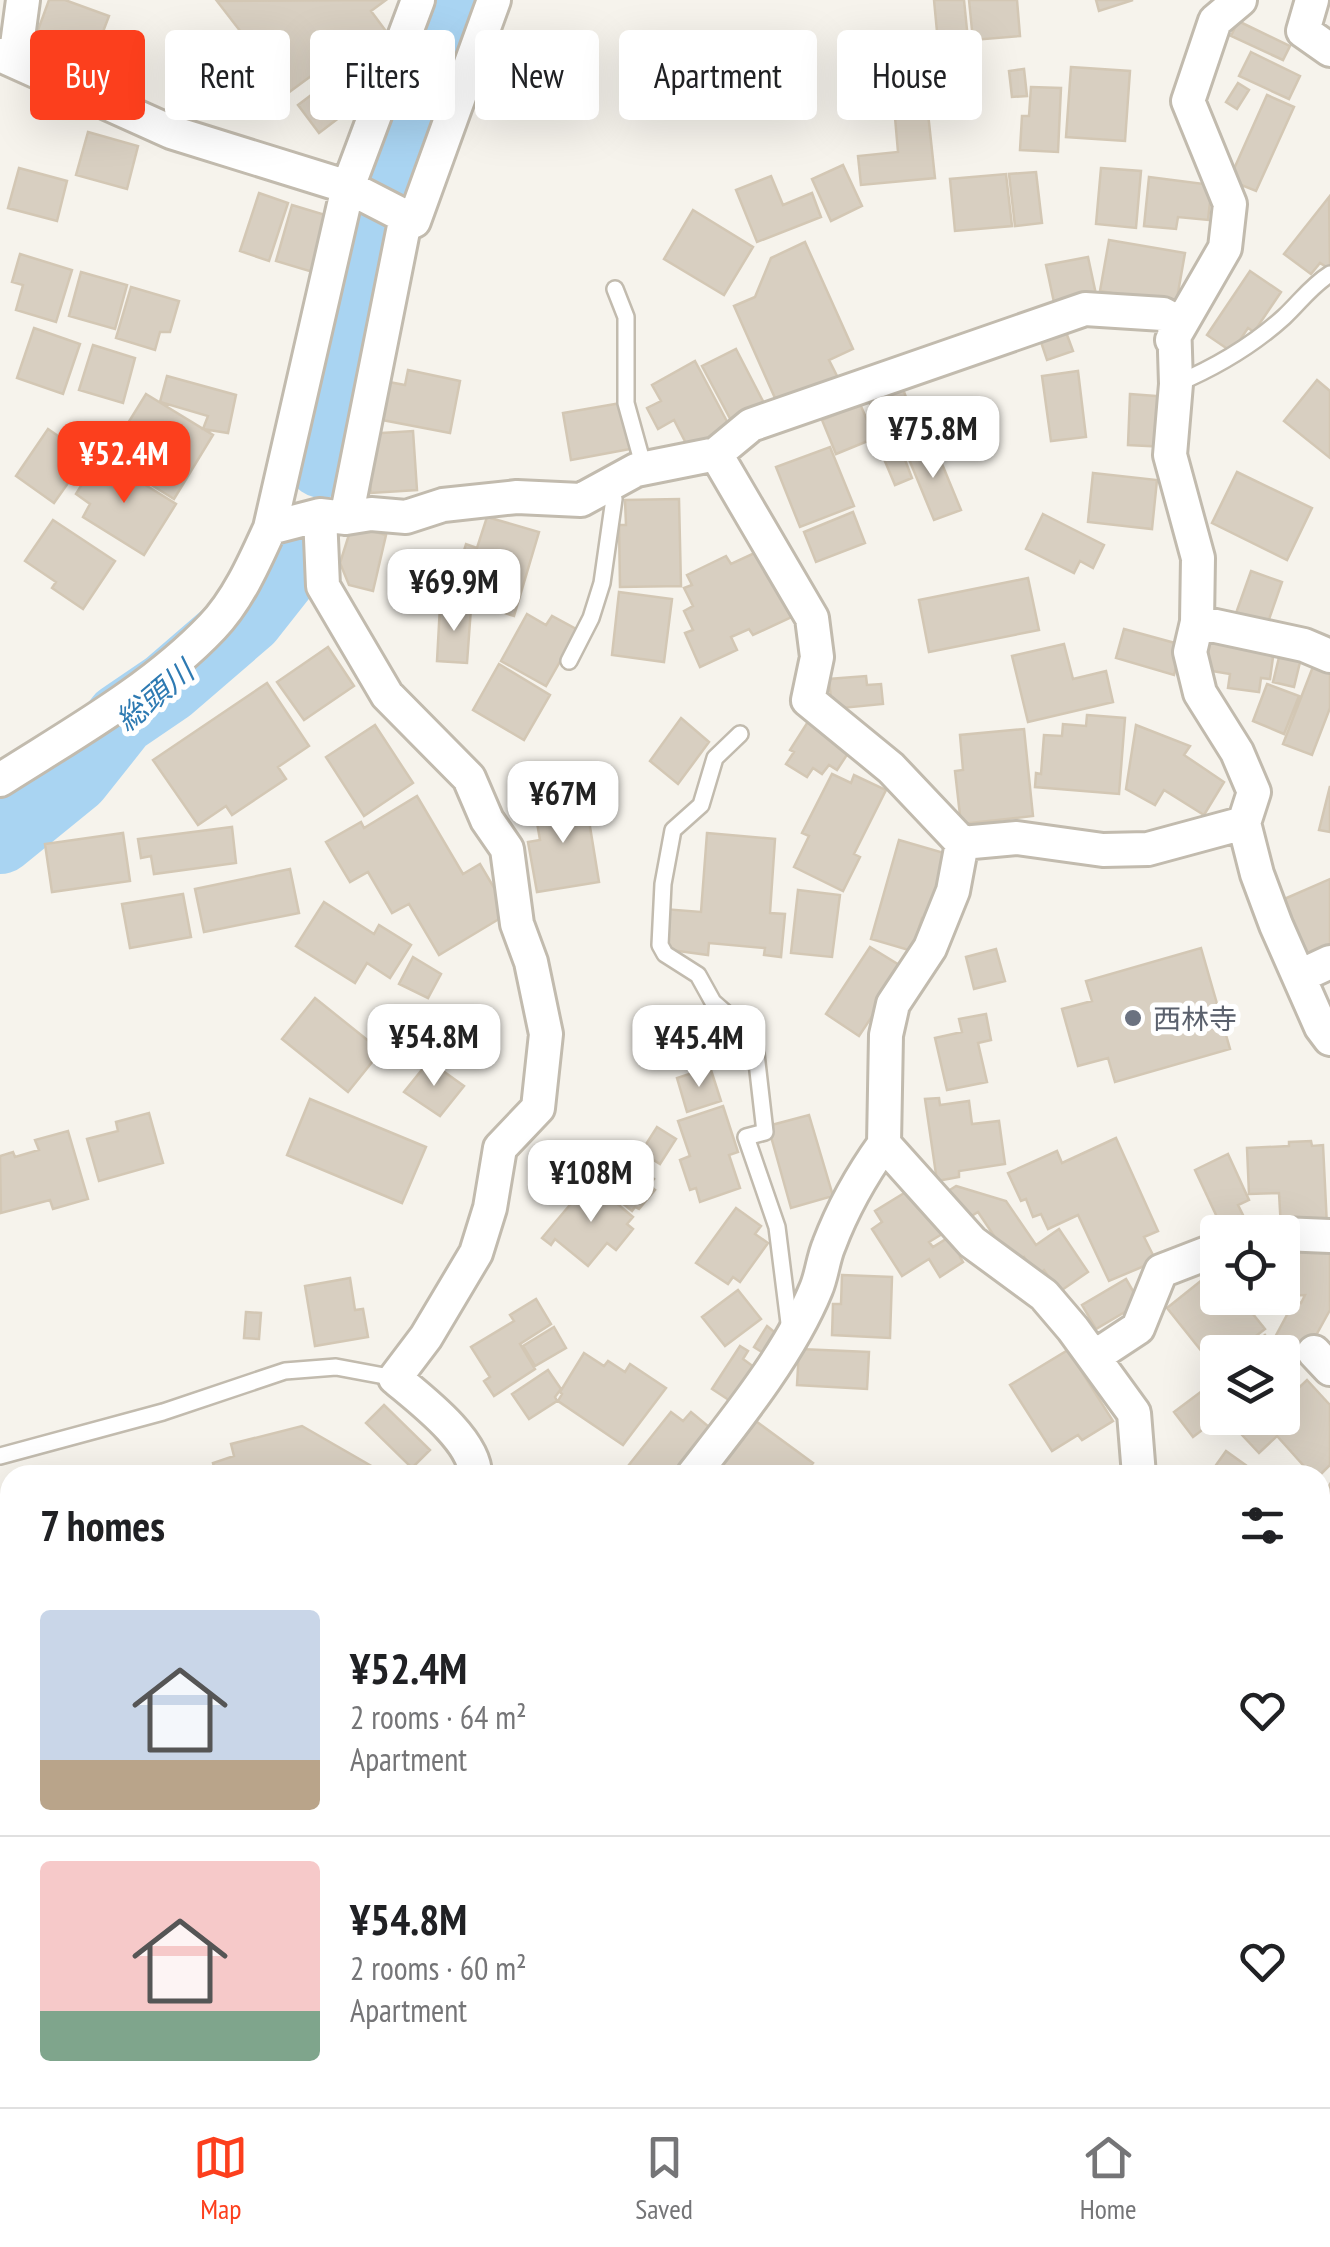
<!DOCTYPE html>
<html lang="en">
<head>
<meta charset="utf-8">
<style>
	:root { --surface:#fff; --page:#f6f6f6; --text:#202124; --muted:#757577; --line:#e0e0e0; --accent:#fc3f1d }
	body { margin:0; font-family:"PT Sans Narrow","Noto Sans JP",sans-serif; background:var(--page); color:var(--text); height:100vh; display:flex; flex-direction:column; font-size:38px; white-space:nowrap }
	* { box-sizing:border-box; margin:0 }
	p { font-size:32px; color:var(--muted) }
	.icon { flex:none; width:55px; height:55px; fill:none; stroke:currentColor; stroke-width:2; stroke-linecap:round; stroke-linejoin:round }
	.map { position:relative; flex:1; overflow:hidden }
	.panel { position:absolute; left:0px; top:1465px; width:1330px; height:642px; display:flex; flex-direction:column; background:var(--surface); border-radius:30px 30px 0 0; box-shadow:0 10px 40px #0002 }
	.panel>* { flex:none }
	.guide { position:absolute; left:30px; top:30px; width:1270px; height:90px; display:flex; gap:20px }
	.controls { position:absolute; left:1200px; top:1215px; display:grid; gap:20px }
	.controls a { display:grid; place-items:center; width:100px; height:100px; border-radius:10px; background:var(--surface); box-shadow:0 10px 40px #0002; font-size:50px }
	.price { position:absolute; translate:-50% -85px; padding:0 22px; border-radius:20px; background:#fff; color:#222; font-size:32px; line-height:65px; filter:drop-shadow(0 2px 5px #0008) }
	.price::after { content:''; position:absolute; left:50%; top:60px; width:30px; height:22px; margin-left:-15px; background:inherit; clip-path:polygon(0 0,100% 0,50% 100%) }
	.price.on { background:var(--accent); color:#fff }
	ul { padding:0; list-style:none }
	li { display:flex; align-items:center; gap:30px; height:250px; padding:0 40px }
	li+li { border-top:2px solid var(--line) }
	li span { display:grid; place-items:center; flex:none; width:280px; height:200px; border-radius:10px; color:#555 }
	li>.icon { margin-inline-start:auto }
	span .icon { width:120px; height:120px; fill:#fffc; stroke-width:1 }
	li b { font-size:42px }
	h2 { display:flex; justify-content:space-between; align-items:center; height:120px; padding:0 40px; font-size:42px }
	.tag { padding:0 35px; border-radius:10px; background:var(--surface); box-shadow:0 10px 40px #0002; font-size:35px; line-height:90px }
	.tag.on { background:var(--accent); color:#fff }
	.tabs { display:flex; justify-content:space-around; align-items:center; height:140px; border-top:2px solid var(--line); background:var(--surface); font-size:28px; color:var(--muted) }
	.tabs a { display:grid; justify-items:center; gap:5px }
	.tabs .on { color:var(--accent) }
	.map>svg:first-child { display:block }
	.green { fill:#d2eab5 }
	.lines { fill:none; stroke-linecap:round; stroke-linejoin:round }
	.river { stroke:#a9d4f2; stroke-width:72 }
	.building { fill:#d8cfc1; stroke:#d3c7b4; stroke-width:2.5 }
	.lane-casing { stroke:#c2bbae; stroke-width:20 }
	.street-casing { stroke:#c2bbae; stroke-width:38 }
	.lane { stroke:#fff; stroke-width:15 }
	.street { stroke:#fff; stroke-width:32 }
	.worship-dot { fill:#6b7280; stroke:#fff; stroke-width:4 }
	.labels { text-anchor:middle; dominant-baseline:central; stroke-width:10; stroke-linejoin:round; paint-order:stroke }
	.worship-label { font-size:28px; fill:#5b616d; stroke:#fff; text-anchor:start }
	.water-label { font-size:30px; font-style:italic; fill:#2e7ab2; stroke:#fff }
</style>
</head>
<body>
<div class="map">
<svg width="1330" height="2107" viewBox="0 0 1330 2107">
	<rect width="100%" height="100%" fill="#f6f3ec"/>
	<path class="green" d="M1320,1952L1330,1963V2107H1272L1268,2098H1320Z"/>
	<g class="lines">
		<path class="river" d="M389,179L456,0
			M322,462L374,225
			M0,838L75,777L121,719L168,687L248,618L304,547"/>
	</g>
	<path class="building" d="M49,0H65L109,16L87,74L30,52Z
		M386,0L371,11L397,46L356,78L369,95L319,133L298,105L335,77L326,65L288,93L217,1Z
		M934,0H964L969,50L939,53Z
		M969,0H1017L1020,36L973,40Z
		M1096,0H1133L1099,11Z
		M1238,21L1290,46L1283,60L1231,36Z
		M1251,52L1300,76L1289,99L1239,76Z
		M1071,67L1130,71L1125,141L1066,137Z
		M1024,69L1027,96L1012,97L1009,71Z
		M1238,83L1249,90L1237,109L1226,102Z
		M1031,87L1061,88L1058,152L1020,150L1022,116H1029Z
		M1267,95L1294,107L1256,191L1229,180Z
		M927,104L935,178L861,185L858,156L898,152L894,106Z
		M88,132L138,146L127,189L76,175Z
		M843,165L862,206L831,221L812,179Z
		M19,168L67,181L57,221L8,208Z
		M1101,168L1141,171L1136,228L1096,224Z
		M1036,172L1042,223L1015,226L1009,174Z
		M1006,174L1012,226L955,231L950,179Z
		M771,176L783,205L812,193L821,217L757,242L736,190Z
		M1149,177L1212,185L1208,220L1178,217L1176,229L1144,226Z
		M259,193L288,203L269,261L240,251Z
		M1329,197L1330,265L1328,268L1320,263L1311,274L1284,254Z
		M292,205L332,217L316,273L276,261Z
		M693,210L753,247L724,295L664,259Z
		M1109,240L1185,253L1176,304L1100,291Z
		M805,242L853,349L829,360L839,380L779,407L734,306L755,297L771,258Z
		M20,254L72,270L56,322L16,310L23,285L12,282Z
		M1088,257L1097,299L1055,307L1046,265Z
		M1250,271L1281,292L1254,332L1248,328L1232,352L1207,335Z
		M81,272L127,285L115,329L69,316Z
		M131,287L179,301L170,332H160L155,350L116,338Z
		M1063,324L1073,351L1047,360L1038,333Z
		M34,328L80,344L63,394L17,378Z
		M93,345L135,358L123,403L79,390Z
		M736,349L766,407L733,424L702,366Z
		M695,361L732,431L691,453L674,420L658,429L647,408L661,401L652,385Z
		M408,370L460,381L450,433L382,420L389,382L405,385Z
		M1078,371L1086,437L1051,441L1042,376Z
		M167,376L236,395L228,433L203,429L208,416L160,402Z
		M1317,380L1330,391V458L1284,421Z
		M903,389L921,439L887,451L869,401Z
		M146,394L213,435L174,499L107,457Z
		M1130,394L1168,397L1166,447L1128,445Z
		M621,403L630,449L571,460L563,413Z
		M860,404L875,438L836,454L822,420Z
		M48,429L87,456L54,503L16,476Z
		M413,431L417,490L371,493L366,434Z
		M933,442L961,510L934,520L906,452Z
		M830,447L854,506L800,527L776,467Z
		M902,452L912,478L895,485L884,459Z
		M97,460L116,472L118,468L176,504L144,555L83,517L90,504L76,494Z
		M1237,472L1312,508L1287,560L1212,523Z
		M1093,473L1157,480L1152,529L1088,522Z
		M679,499L681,586L620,587L619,525H626L625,500Z
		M853,512L865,543L816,562L804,532Z
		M1043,514L1104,545L1093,568L1080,561L1074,573L1026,549Z
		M487,517L539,532L514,616L450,596L466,544L477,548Z
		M53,520L115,561L83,609L52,588L56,582L25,561Z
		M352,525L386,535L373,591L349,585L340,563Z
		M759,551L794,616L753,635L749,629L731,637L737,650L700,667L685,633L693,630L684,611L693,606L684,588L692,585L687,575L726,556L731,564Z
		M1251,571L1282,582L1266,628L1235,616Z
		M1028,578L1039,630L929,652L919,600Z
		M619,592L672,599L664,662L612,655Z
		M440,606L471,608L467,663L437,661Z
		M527,614L546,625L552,616L578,630L546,686L501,661Z
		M1124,629L1182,645L1174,675L1116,658Z
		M1210,641L1274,650L1270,679L1261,678L1259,692L1228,688L1230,674L1206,670Z
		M1064,644L1073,679L1106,671L1113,702L1028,722L1012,656Z
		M328,647L354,686L304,720L277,682Z
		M1281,649L1302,654L1294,687L1273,682Z
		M1316,659L1330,665V708L1312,755L1283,744Z
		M499,664L550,695L524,740L473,710Z
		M866,676L867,685L881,684L883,704L832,709L829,679Z
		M267,683L309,746L278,767L286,779L232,815L226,806L198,825L153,760Z
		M1267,684L1299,696L1284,734L1253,721Z
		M1087,715L1125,718L1119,794L1035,787L1036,773L1041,774L1044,735L1062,736L1063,724L1086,726Z
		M811,717L854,744L837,770L829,765L822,774L813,768L807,777L786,764L794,752L790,750Z
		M681,718L709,742L678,784L650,761Z
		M375,725L413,783L364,816L326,757Z
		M1136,725L1190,746L1184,755L1224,782L1204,815L1164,790L1155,805L1126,789Z
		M1024,729L1033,816L961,824L955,771L963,770L960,735Z
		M832,774L851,783L854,775L886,790L854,854L860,857L843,891L794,867L809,836L802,833Z
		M1330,786V832L1319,830Z
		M417,796L463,874L480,864L509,913L439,955L409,904L392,913L368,872L350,882L326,842L361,822L364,828Z
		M585,796L599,882L537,892L528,842L540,840L534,805Z
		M232,827L236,863L154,874L151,856L141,858L138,839Z
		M123,833L130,881L52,892L45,844Z
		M707,833L775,839L770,913L785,914L781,957L764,955L765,948L709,943L708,955L663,949L664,909L701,912Z
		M899,840L951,855L933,921L922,918L912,951L871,939Z
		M290,869L299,913L204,932L195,889Z
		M1330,879V946L1307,956L1282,900Z
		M798,890L840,895L832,957L791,953Z
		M183,894L191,937L130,948L122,904Z
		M324,902L374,934L379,925L411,945L390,978L367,963L355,983L296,946Z
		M870,947L904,968L859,1036L826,1014Z
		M1201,948L1230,1049L1115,1082L1108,1058L1078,1066L1062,1009L1092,1001L1086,981Z
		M996,949L1005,981L974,989L966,957Z
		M413,957L441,974L428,998L399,984Z
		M315,998L381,1051L348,1092L282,1039Z
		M986,1014L991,1040L978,1043L987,1082L947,1090L935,1038L962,1032L959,1019Z
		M429,1061L464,1086L440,1116L404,1092Z
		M710,1067L721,1101L687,1112L677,1078Z
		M939,1098L940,1105L969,1101L972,1124L999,1121L1005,1164L959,1171V1177L937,1181L925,1099Z
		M310,1099L426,1147L402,1203L287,1155Z
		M723,1106L738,1152L729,1155L740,1188L700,1202L696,1188L690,1190L680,1160L690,1156L678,1121Z
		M149,1113L163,1163L99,1181L87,1139L118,1131L116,1122Z
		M809,1115L833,1196L791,1208L768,1126Z
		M657,1127L676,1139L660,1164L641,1152Z
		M68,1131L88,1199L53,1209L50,1200L1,1213L0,1156L13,1152L15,1157L39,1150L35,1140Z
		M1116,1138L1158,1231L1144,1237L1156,1261L1109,1281L1078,1215L1048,1229L1041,1214L1033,1217L1026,1199L1021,1201L1008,1173L1057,1151L1062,1163Z
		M1311,1141L1312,1146L1323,1145L1327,1226L1281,1228L1279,1193L1249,1194L1247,1148L1289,1146V1142Z
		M1228,1154L1249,1200L1238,1205L1248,1225L1224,1232L1195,1170Z
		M615,1157L623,1164L628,1158L654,1179L649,1185L655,1190L639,1209L635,1207L632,1211L595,1181Z
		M590,1181L633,1217L627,1224L633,1229L616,1250L607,1243L588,1266L555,1239L551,1245L542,1238Z
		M956,1186L1006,1201L1036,1245L1059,1229L1088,1272L1059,1292L1044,1270L1037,1276L1024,1257L1013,1264L978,1212L965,1220L945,1193Z
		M909,1190L947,1231L929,1242L933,1247L954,1234L966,1252L960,1257L963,1262L940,1277L929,1259L902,1276L872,1229L882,1222L875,1211Z
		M736,1208L761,1226L755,1234L768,1243L740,1282L733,1277L728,1284L696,1263Z
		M1320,1242L1319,1252L1330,1253V1310L1304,1357L1273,1341L1295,1300L1301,1303L1305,1295L1282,1296V1243Z
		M1217,1268L1218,1298H1240L1265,1329L1235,1352H1218L1215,1368L1167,1308Z
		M842,1275L892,1277L890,1338L832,1335L833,1304H841Z
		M350,1278L355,1310L363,1309L368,1337L315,1346L305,1286Z
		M1126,1279L1140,1303L1096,1329L1082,1305Z
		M738,1290L761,1319L725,1346L702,1317Z
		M536,1299L551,1324L520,1344L535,1369L494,1396L484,1381L490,1377L471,1347L514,1321L510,1315Z
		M246,1312L261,1313L259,1339L244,1338Z
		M767,1326L778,1335L765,1354L754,1347Z
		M554,1327L566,1348L535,1366L523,1346Z
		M1265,1335L1279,1352H1242Z
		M740,1346L748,1351L743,1359L758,1370L735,1404L712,1389Z
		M799,1349L869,1352L867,1389L797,1385Z
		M1068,1350L1113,1421L1082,1440L1078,1435L1052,1451L1010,1385Z
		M584,1353L604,1366L608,1361L625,1372L630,1364L666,1388L623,1445L558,1401L562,1394L560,1392Z
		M548,1370L561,1389L555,1397L557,1401L529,1419L512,1394Z
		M1218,1379V1418L1193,1437L1174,1412Z
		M1307,1380L1330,1405V1465L1320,1475H1312L1277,1436L1259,1453L1229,1421L1234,1418H1282V1399L1285,1401Z
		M384,1405L430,1450L412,1468L366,1423Z
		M671,1412L683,1421L691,1412L709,1427L702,1437L705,1440L678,1473L674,1470L670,1475H638L628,1466Z
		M753,1419L813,1463L804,1475H712Z
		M302,1426L387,1475H216L213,1463L234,1456L231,1444Z
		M1226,1451L1254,1471L1251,1475H1209Z
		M1329,1486L1330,1557L1323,1573L1320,1572V1502Z
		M10,1600V1683L0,1685V1646L3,1645L0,1602Z
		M1330,1743V1785L1320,1786V1744Z
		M0,1782L10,1821L0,1825Z
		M10,1828V1924H7L6,1893L0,1894V1829Z
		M0,2008H10V2054L0,2053Z
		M0,2082H5L9,2107H0Z
		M252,2098H308V2101L253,2106Z
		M447,2098H514L513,2107H446Z
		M888,2098H976V2107H888Z
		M1060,2098H1124L1121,2107H1098Z
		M1178,2098H1226L1224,2107H1176Z"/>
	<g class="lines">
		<g class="lane-casing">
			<path id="lane" d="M615,289L626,317V403L644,468
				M1176,384C1216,367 1252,346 1284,317C1300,302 1311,286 1330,274
				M569,661L591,618L602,583L614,499L609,487
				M740,734L715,758L701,805L673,830L663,884L660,945L665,954L698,975L713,1002L737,1023L755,1045L765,1132L746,1137L777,1227L790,1331
				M0,1456L163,1412L285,1371L336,1367L395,1378
				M0,1717H10"/>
		</g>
		<g class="street-casing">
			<path id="street" d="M1312,0L1303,31L1330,50
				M0,55L171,132L348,187L414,221
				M15,60L23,0
				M1172,340L1225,248L1230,204L1188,101L1215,21L1240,0
				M716,454L812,618L817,657L808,700L891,768L962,843L953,891L930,948L893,1004L886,1035L884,1144
				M320,515L323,586L387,695L469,778L487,820L507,849L517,924L531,962L546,1034L538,1108L500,1148L490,1208L476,1253L426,1337L395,1378C420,1399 476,1441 475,1475
				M346,518L371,514L406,517L443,505L517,497L581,500L636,470L716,454L751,425L1085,309L1163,314L1174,320L1176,384L1170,455L1198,558L1197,622L1190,652L1200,693L1237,752L1254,792L1244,823L1257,874L1276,925L1321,1027L1330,1039
				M270,528L348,187L418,0
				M1197,622L1304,645L1330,656
				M0,780C72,734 153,689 212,627C238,600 255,561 270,528L320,515L346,518L404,226L414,221L494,0
				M962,843L1017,838L1103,850L1148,849L1244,823
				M1300,976L1330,962
				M1282,1234L1330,1236
				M1314,1352L1330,1369
				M1094,1357L1138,1328L1161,1271L1218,1249
				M693,1475C735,1421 790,1353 816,1289C822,1275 823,1259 829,1245C843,1208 861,1176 884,1144L972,1242L1044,1295L1073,1329L1134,1413L1139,1475
				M1320,1651L1330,1649
				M0,1996L10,1995
				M108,2098L113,2107
				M1021,2098L1029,2107
				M853,2107L855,2098
				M1156,2107L1159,2098"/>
		</g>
		<use href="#lane" class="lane"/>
		<use href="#street" class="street"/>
	</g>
	<circle class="worship-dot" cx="1133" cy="1018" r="10"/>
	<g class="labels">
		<g class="worship-label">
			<text x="1153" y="1018">西林寺</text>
		</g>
		<g class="water-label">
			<text transform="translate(154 695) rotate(-40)">総頭川</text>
		</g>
	</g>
</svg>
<div class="controls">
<a><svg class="icon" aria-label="locate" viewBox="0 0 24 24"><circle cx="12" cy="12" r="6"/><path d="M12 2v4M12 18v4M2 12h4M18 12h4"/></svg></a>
<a><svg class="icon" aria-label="layers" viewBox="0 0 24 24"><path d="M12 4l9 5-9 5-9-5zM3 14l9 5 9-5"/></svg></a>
</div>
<b class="price" style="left:933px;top:481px">¥75.8M</b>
<b class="price on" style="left:124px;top:506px">¥52.4M</b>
<b class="price" style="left:454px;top:634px">¥69.9M</b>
<b class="price" style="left:563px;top:846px">¥67M</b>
<b class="price" style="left:434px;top:1089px">¥54.8M</b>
<b class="price" style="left:699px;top:1090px">¥45.4M</b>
<b class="price" style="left:591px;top:1225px">¥108M</b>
<div class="guide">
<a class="tag on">Buy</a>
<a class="tag">Rent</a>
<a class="tag">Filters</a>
<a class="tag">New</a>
<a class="tag">Apartment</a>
<a class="tag">House</a>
</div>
<section class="panel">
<h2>7 homes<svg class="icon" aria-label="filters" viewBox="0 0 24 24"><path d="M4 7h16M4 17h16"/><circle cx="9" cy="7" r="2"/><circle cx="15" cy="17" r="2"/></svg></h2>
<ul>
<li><span style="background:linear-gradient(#c9d6e8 75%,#b9a48a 0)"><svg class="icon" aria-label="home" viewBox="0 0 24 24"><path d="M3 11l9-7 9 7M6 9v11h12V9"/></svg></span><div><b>¥52.4M</b><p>2 rooms · 64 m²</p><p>Apartment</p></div><svg class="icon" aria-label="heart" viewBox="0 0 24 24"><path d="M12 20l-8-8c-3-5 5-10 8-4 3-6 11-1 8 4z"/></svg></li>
<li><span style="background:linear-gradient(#f6c9c9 75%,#7fa58c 0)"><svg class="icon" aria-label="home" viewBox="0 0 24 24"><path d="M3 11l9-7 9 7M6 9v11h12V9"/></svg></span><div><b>¥54.8M</b><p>2 rooms · 60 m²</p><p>Apartment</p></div><svg class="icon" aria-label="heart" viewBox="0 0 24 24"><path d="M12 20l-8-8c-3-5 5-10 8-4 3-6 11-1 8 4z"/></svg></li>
</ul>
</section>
</div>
<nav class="tabs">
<a class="on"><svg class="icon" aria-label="map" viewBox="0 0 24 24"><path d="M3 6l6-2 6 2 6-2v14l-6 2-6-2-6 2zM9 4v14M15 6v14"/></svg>Map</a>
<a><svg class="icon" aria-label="saved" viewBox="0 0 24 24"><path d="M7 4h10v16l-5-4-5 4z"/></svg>Saved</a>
<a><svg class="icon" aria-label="home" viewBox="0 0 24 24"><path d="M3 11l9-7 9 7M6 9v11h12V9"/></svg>Home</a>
</nav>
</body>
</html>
